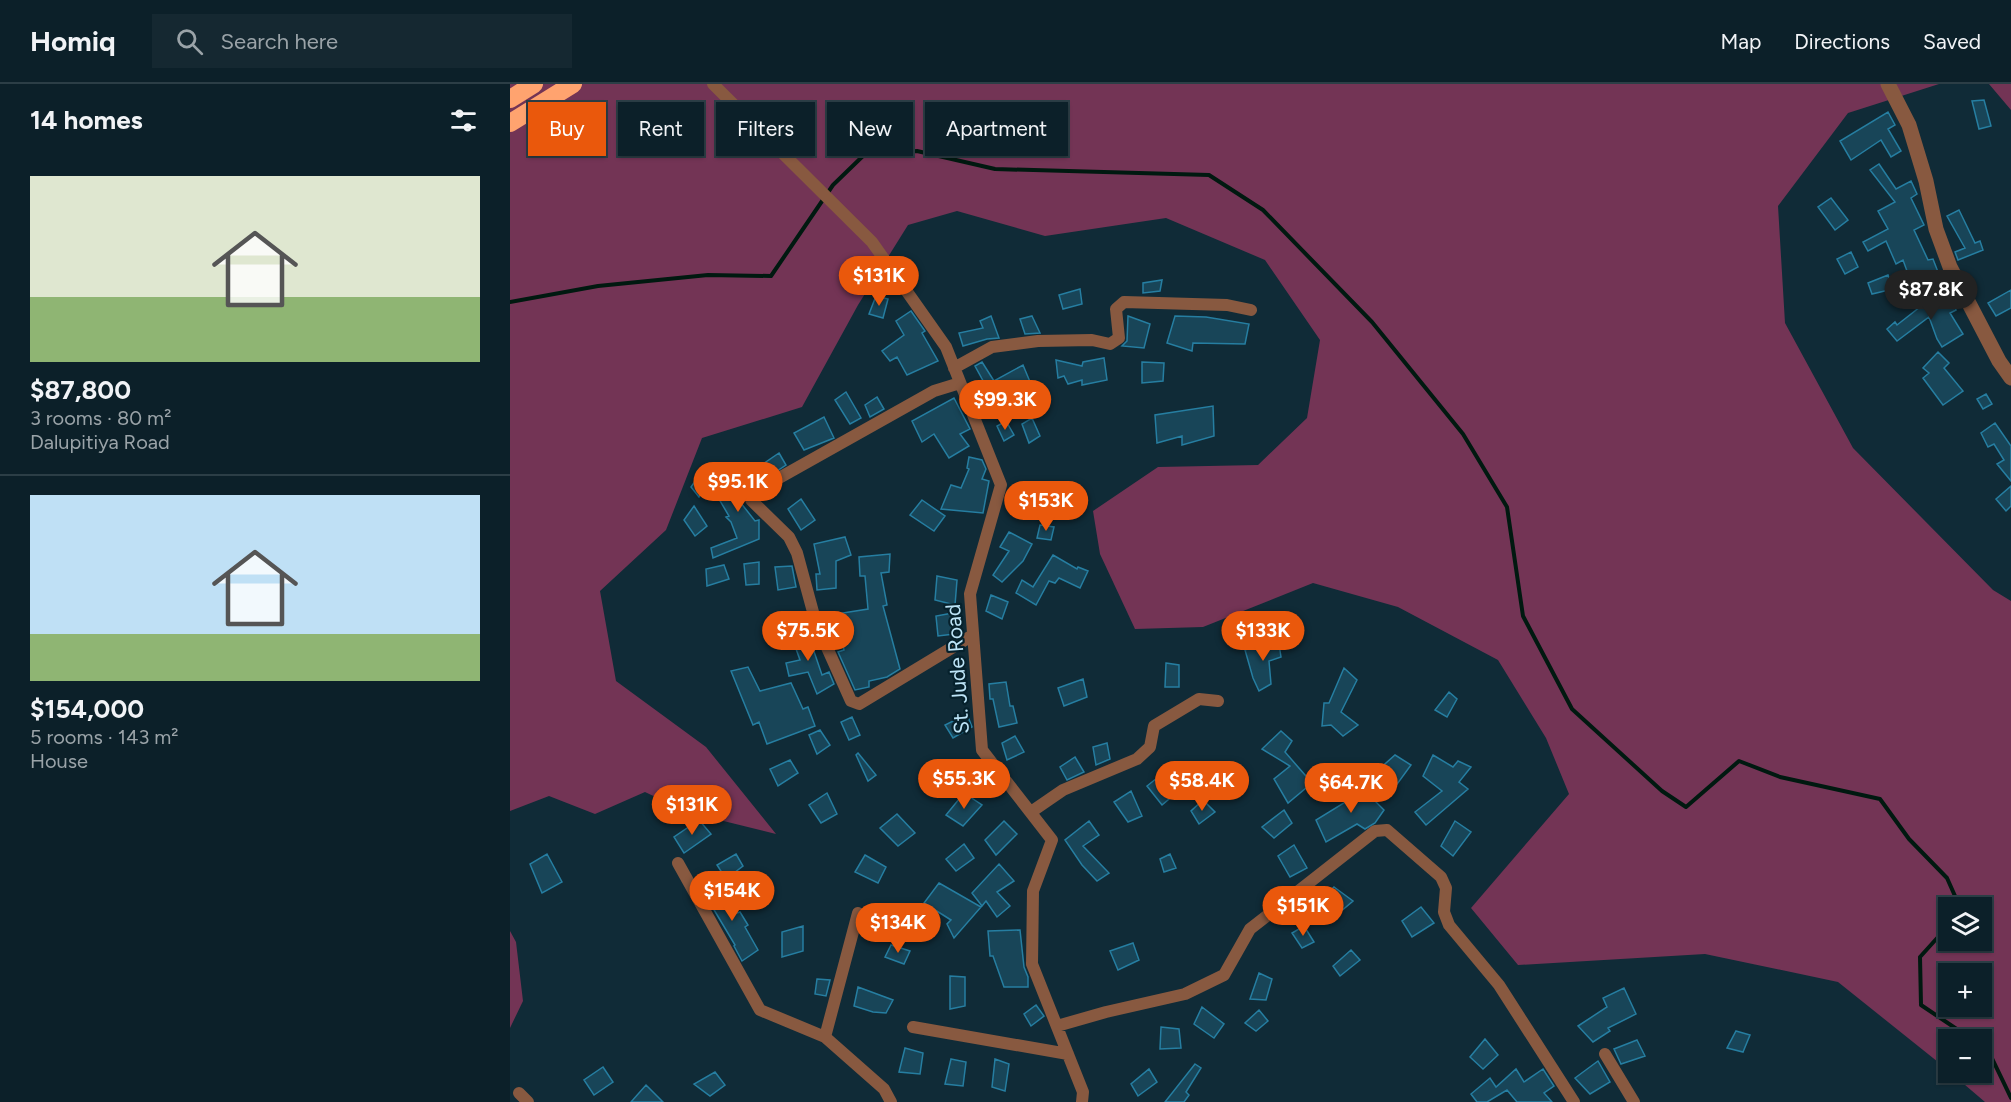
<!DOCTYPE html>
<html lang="en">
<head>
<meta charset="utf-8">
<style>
	:root { --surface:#0c2029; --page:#152831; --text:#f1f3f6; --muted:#9aa3a8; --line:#2c3e46; --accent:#ea580c }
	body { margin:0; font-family:Figtree,sans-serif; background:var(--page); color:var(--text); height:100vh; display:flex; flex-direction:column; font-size:22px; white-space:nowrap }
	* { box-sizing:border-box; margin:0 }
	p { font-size:20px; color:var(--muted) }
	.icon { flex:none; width:33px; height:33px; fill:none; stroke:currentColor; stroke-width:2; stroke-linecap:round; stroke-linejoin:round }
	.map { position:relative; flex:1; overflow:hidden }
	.side { display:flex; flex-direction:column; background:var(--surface); width:510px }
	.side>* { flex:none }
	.guide { position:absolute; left:18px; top:18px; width:570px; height:54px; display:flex; gap:12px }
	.fabs { position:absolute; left:1428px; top:813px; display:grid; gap:12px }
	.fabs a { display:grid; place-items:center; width:54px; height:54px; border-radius:0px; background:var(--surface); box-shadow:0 2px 4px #0004,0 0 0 2px var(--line); font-size:30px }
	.price { position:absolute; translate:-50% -51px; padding:0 14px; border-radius:21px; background:var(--accent); color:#fff; font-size:20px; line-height:39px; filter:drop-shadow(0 2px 3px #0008) }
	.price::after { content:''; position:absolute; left:50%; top:36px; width:18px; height:14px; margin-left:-9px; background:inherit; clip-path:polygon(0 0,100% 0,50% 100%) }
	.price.current { background:#222; color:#fff }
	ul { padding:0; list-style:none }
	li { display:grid; align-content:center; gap:12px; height:318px; padding:0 30px }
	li+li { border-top:2px solid var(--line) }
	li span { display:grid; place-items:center; height:186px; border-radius:0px; color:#555 }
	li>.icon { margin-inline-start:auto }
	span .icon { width:108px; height:108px; fill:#fffc; stroke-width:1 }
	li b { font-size:26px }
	h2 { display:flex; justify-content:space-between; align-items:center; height:72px; padding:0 30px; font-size:26px }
	.chip { padding:0 21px; border-radius:0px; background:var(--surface); box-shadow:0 2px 4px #0004,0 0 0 2px var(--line); font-size:21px; line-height:54px }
	.chip.current { background:var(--accent); color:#fff }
	header { display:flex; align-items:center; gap:36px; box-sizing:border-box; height:84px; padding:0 30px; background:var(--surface); border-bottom:2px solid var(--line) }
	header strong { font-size:28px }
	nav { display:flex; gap:33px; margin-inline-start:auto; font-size:21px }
	.search { width:420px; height:54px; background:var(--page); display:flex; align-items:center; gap:15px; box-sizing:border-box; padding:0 21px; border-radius:0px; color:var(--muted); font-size:22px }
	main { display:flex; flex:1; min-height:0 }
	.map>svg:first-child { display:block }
	.green { fill:#733455; fill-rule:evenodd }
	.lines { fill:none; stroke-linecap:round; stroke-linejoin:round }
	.stream { stroke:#001910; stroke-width:4 }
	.building { fill:#184558; stroke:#267ea1; stroke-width:1.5 }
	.minor { stroke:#885940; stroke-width:12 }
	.tertiary { stroke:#885940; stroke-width:15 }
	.motorway { stroke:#ffa36f; stroke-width:18 }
	.labels { text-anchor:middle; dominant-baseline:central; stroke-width:4.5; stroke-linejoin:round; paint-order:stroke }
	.street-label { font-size:21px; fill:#bde4f7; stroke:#06212c }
</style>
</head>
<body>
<header>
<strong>Homiq</strong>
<div class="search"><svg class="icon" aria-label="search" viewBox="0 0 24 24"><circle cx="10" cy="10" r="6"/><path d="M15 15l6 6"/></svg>Search here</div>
<nav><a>Map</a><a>Directions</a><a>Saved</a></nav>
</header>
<main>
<section class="side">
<h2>14 homes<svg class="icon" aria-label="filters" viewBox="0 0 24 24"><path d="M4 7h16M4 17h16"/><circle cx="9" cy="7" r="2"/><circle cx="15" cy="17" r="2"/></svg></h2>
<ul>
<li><span style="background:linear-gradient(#dfe7d0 65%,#8fb573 0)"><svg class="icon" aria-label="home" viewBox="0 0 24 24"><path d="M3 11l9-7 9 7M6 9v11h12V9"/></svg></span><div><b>$87,800</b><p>3 rooms · 80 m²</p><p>Dalupitiya Road</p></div></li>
<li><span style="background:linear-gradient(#bfe0f5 75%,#8fb573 0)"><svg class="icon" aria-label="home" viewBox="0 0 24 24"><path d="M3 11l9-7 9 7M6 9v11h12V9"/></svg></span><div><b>$154,000</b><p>5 rooms · 143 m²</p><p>House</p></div></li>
</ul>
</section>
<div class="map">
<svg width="1501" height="1018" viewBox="0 0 1501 1018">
	<rect width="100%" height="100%" fill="#102b37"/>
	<path class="green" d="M0,0H1429L1338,29L1268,122L1275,239L1343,364L1483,506L1501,517V1018H1475L1441,989L1472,988V956H1438V986L1328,898L1195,870L1008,881L961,824L1059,710L1036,654L988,576L888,523L803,499L693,543L625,545L590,470L583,427L648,383L748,381L797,334L810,256L755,176L656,134L535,152L447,127L398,141L348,221L292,323L192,354L156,446L90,507L106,597L196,663L266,750L177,728L135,708L85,730L39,712L0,727ZM1438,824H1472V856H1438ZM1438,890H1472V922H1438Z
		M1479,0H1501V26Z
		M0,847L6,858L13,917L0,944Z"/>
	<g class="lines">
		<path class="stream" d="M0,218L88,202L198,191L261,192L323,101L354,71L407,67L485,85L699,91L753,126L862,238L953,350L997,423L1013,532L1062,625L1152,707L1176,723L1229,677L1270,693L1370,715L1399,755L1437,794L1449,821L1448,824
			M1438,842L1410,873L1411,921L1463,956
			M1472,961L1478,966L1501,1014"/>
	</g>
	<path class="building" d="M1474,16L1481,42L1469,45L1462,17Z
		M1378,28L1385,41L1378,45L1391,67L1381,73L1371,56L1341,76L1330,57Z
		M1369,80L1386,105L1401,97L1407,110L1401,114L1414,141L1404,146L1418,176L1423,175L1428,188L1401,198L1393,176L1386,180L1376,157L1358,167L1353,158L1378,145L1368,127L1385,118L1360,86Z
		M1321,114L1338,136L1325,146L1308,123Z
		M1449,126L1465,159L1470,157L1473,166L1448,176L1445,168L1455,164L1437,132Z
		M1341,168L1348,183L1335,190L1327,175Z
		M1378,191L1383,205L1362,210L1358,199Z
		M652,196L650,207L633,209V199Z
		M570,205L572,220L553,225L549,211Z
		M1501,206V224L1486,232L1478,219Z
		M1441,211L1446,226L1440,229L1453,250L1432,263L1427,255L1419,233L1387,257L1377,245L1385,238L1387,241L1419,216L1421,220Z
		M366,212L378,215L373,234L359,230Z
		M401,227L415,247L412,249L428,277L397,291L387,273L380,277L372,267L394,251L386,237Z
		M481,232L489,254L477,255L453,262L449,249L473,244L470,237Z
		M522,232L530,249L515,250L510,235Z
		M618,232L640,240L634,264L612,262L617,257Z
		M665,232L696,233L739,240L735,260L683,259L682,267L657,259Z
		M1428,268L1439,279L1434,284L1453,307L1433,321L1413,294L1419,289L1413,284Z
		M594,274L597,296L572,301V296L558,300L554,292L548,294L546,276L572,282L573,278Z
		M472,278L484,297L513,281L523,305L501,314L498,303L482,313L465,282Z
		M632,278L654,279L653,297L632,299Z
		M336,308L351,334L340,340L325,316Z
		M1476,310L1482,320L1473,325L1467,315Z
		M367,313L374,325L360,333L355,321Z
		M444,314L460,345L450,350L459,362L439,374L424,350L412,358L402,337Z
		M703,322L704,352L672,361V352L647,359L645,331Z
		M314,333L324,354L294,366L284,349Z
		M522,334L530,352L519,359L512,340Z
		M496,337L504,351L494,357L487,342Z
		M1485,339L1501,362V397L1487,380L1494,376L1484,360L1478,363L1471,349Z
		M269,369L276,381L261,391L253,380Z
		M459,373L472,376L476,385L472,395L479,397L473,429L431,425L441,401L451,404L459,385L457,384Z
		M255,392L258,401L227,410L229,413L227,414L245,437L249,436V455L203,474L201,464L227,454L221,438L216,433L219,432L203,405L217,394L220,398Z
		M188,393L198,400L189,413L181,403Z
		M1501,402V422L1496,427L1486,415Z
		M523,407L528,424L510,427L509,409Z
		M291,415L305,436L291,446L278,425Z
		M412,416L435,432L424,447L400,431Z
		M184,422L197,442L185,452L174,436Z
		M530,441L544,443L541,456L527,454Z
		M499,448L522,460L513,477L492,498L483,491L499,467L490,463Z
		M335,453L341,471L326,477V504L307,506L306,490H310L304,460Z
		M380,470L379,488L371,489L377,521L373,522L390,585L377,593L359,597V603L345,606L328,568L334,566L326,530L358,525L355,492H350L349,473Z
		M543,471L567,485L568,483L578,487L570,504L549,494L545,499L539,497L526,521L506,509L512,496L523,503Z
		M249,478V500L236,501L234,480Z
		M214,481L219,495L197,502L196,485Z
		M282,482L286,503L268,506L265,483Z
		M427,492L447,496L445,521L425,516Z
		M481,511L498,518L492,535L476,527Z
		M443,529L444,550L428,552L426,532Z
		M296,544L312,591L319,588L324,600L307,610L298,588L279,592L276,579L290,576L281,551Z
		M768,554L771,573L759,577L761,600L749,607L743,594L735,566Z
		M656,579L669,581V603H655Z
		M238,583L250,607L281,599L293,625L298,623L305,642L257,660L249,638L243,641L221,587Z
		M834,584L847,596L831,628L848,641L833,652L821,641L812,642L814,619H819Z
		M573,595L577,613L554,622L548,604Z
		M496,598L500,622H503L507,639L489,643L483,615H480L479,600Z
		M939,608L947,615L937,633L925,626Z
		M457,630L462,643L443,654L435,641Z
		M342,633L350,651L339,656L331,638Z
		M310,646L320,661L307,670L299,651Z
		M771,647L782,657L775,668L802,699L778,719L764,695L780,682L752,665Z
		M505,652L514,668L497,676L492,659Z
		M597,659L600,675L586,681L583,663Z
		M348,669L366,691L358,697L346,671Z
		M885,671L901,681L885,703L867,687Z
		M923,671L943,683L948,677L961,683L949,698L958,705L916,741L905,728L932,707L913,692Z
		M565,673L574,688L557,696L550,683Z
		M280,676L288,689L268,702L260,685Z
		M829,688L841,693L833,711L819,707Z
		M652,690L665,710L652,721L637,702Z
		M855,698L863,702L858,710L874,726L865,739L855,745L847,740L816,758L806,736L842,714L839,713Z
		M621,707L632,732L618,738L604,718Z
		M317,709L327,730L311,739L299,721Z
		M454,709L472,721L453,742L436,731Z
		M693,716L705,728L689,740L681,727Z
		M774,726L782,739L764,754L752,743Z
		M387,730L405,749L388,762L370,744Z
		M189,736L201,750L174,769L164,753Z
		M494,737L507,750L486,771L475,756Z
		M579,737L589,751L573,762L599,789L587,797L572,781L555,756Z
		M945,737L961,748L943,772L931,762Z
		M454,760L464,774L446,787L436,775Z
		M784,761L797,784L780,793L768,772Z
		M37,770L52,798L32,809L20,780Z
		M226,770L233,782L216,795L207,781Z
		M660,770L666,784L654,788L650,775Z
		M355,771L376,783L368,799L345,788Z
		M489,780L504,797L487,808L500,822L487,833L476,817L472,822L462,809Z
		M429,799L471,823L444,854L437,840L441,836L414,819Z
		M209,801L227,829L230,828L238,841L235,843L248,866L232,877L224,862L225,861L194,809Z
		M824,803L843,817L823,834L808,818Z
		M911,823L924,839L902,853L892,837Z
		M293,842V867L272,873V848Z
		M794,842L804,858L792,864L782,849Z
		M510,846L514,883L518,893V903H494L483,872H480L478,847Z
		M623,859L629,876L608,886L600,867Z
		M381,861L400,867L394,880L375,873Z
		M841,866L850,876L830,892L823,882Z
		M749,889L762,895L756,916L740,915Z
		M440,892L455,893V922L440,925Z
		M307,895L320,896L316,912L305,910Z
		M348,903L383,916L376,929L363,928L344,922Z
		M1114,904L1126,930L1098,944L1100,947L1083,958L1068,942L1097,923L1093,914Z
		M526,921L534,932L521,942L514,930Z
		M692,923L714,940L704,954L684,940Z
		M749,926L758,937L746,947L735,939Z
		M651,943L669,945L671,964L650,965Z
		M1226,947L1240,951L1233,968L1217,964Z
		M975,955L988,971L973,985L960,973Z
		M1127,956L1135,972L1111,980L1104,965Z
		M395,964L413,969L410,990L389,988Z
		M441,975L456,978L453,1002L435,1000Z
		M485,975L499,980L495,1007L482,1003Z
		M1088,977L1100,998L1080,1010L1065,994Z
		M685,980L691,984L676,1008L679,1011L674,1018H655Z
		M93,983L103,998L84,1011L74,996Z
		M639,985L647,998L628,1012L621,1000Z
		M1006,985L1014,998L1033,985L1044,1002L1034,1009L1042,1018H1007L997,1006L977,1018H967L961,1010L980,994L986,1003Z
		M205,988L215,1001L200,1012L184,1000Z
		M136,1001L153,1018H121Z"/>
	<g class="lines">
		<path class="minor" d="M203,0L362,158L436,263L491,401L460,510L472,666L542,756L523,807L522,880L573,1008L572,1018
			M444,284L482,263L528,257L582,256L600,260L609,254L606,225L614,218L717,221L741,226
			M269,394L424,307L450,299
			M241,416L279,453L287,469L306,539L341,617L349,620L463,551
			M521,728L553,706L627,675L640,663L644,642L689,615L708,617
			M168,779L250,926L315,953L374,1005L381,1018
			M547,942L596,928L675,910L714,891L740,845L865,747L877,746L931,793L936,804L934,828L939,841L989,901L1064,1018
			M403,943L558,970
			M315,953L348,829
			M1095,970L1124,1018
			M9,1009L18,1018"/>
		<path class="tertiary" d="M1378,0L1399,41L1416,97L1426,145L1440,183L1489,277L1501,294"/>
		<path class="motorway" d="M0,15L24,0
			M0,39L63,0"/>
	</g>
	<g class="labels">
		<g class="street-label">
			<text transform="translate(447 585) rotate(-94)">St. Jude Road</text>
		</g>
	</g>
</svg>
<div class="fabs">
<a><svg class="icon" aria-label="layers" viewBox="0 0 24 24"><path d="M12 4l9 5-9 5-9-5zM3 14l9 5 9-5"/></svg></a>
<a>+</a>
<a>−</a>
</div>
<b class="price" style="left:369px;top:223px">$131K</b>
<b class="price current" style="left:1421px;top:237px">$87.8K</b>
<b class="price" style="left:495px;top:347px">$99.3K</b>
<b class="price" style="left:228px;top:429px">$95.1K</b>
<b class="price" style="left:536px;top:448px">$153K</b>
<b class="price" style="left:298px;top:578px">$75.5K</b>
<b class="price" style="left:753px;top:578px">$133K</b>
<b class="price" style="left:454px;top:726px">$55.3K</b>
<b class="price" style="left:692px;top:728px">$58.4K</b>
<b class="price" style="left:841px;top:730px">$64.7K</b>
<b class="price" style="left:182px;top:752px">$131K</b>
<b class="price" style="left:222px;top:838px">$154K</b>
<b class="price" style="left:793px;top:853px">$151K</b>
<b class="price" style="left:388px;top:870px">$134K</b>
<div class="guide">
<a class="chip current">Buy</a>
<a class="chip">Rent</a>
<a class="chip">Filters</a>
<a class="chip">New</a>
<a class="chip">Apartment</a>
</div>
</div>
</main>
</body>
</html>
